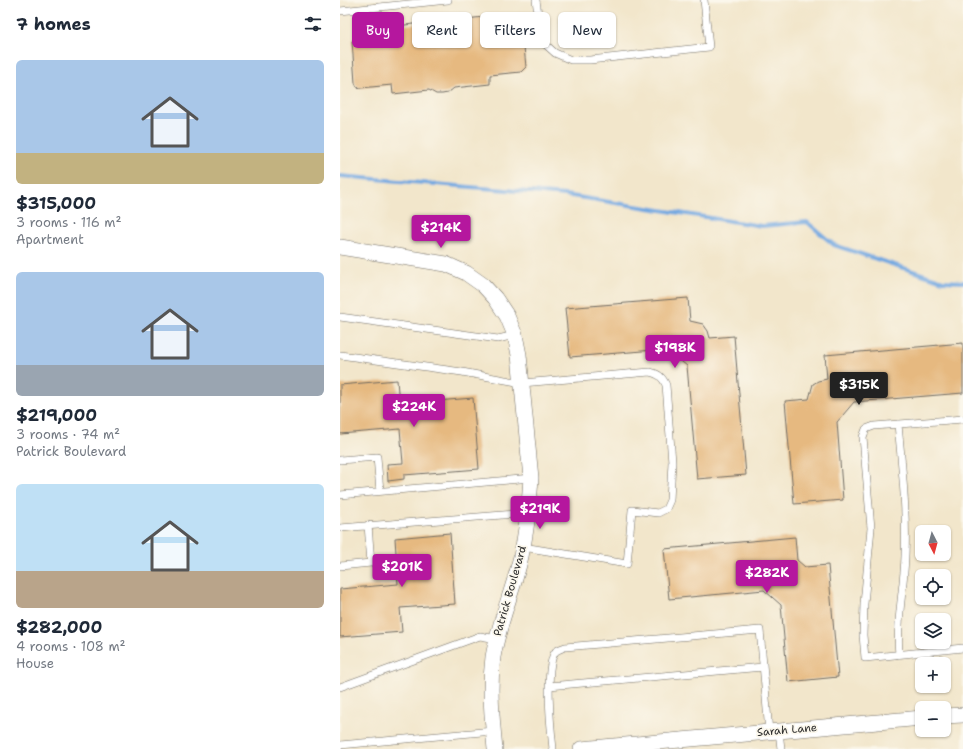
<!DOCTYPE html>
<html lang="en">
<head>
<meta charset="utf-8">
<style>
	:root { --surface:#fff; --page:#f6f6f7; --text:#1f2937; --muted:#747a83; --accent:#b5179e }
	body { margin:0; font-family:"Shantell Sans",sans-serif; background:var(--page); color:var(--text); height:100vh; display:flex; flex-direction:column; font-size:15px; white-space:nowrap }
	* { box-sizing:border-box; margin:0 }
	p { font-size:13px; color:var(--muted) }
	.icon { flex:none; width:22px; height:22px; fill:none; stroke:currentColor; stroke-width:2; stroke-linecap:round; stroke-linejoin:round }
	.map { position:relative; flex:1; overflow:hidden }
	.drawer { display:flex; flex-direction:column; background:var(--surface); width:340px }
	.drawer>* { flex:none }
	.hud { position:absolute; left:12px; top:12px; width:380px; height:36px; display:flex; gap:8px }
	.needle { width:26px; rotate:174deg }
	.tools { position:absolute; left:575px; top:525px; display:grid; gap:8px }
	.tools a { display:grid; place-items:center; width:36px; height:36px; border-radius:6px; background:var(--surface); box-shadow:0 1px 3px #0004; font-size:20px }
	.price { position:absolute; translate:-50% -34px; padding:0 9px; border-radius:4px; background:var(--accent); color:#fff; font-size:13px; line-height:26px; filter:drop-shadow(0 1px 2px #0008) }
	.price::after { content:''; position:absolute; left:50%; top:24px; width:12px; height:9px; margin-left:-6px; background:inherit; clip-path:polygon(0 0,100% 0,50% 100%) }
	.price.selected { background:#222; color:#fff }
	ul { padding:0; list-style:none }
	li { display:grid; align-content:center; gap:8px; height:212px; padding:0 16px }
	li span { display:grid; place-items:center; height:124px; border-radius:6px; color:#555 }
	li>.icon { margin-inline-start:auto }
	span .icon { width:72px; height:72px; fill:#fffc; stroke-width:1 }
	li b { font-size:17px }
	h2 { display:flex; justify-content:space-between; align-items:center; height:48px; padding:0 16px; font-size:17px }
	.chip { padding:0 14px; border-radius:6px; background:var(--surface); box-shadow:0 1px 3px #0004; font-size:14px; line-height:36px }
	.chip.selected { background:var(--accent); color:#fff }
	main { display:flex; flex:1; min-height:0 }
	.map>svg:first-child { display:block }
	.lines { fill:none; stroke-linecap:round; stroke-linejoin:round }
	.stream { stroke:#74a9e1; stroke-width:4 }
	.building { fill:#e6b980 }
	.service-casing { stroke:#716c63; stroke-width:8 }
	.minor-casing { stroke:#716c63; stroke-width:16 }
	.service { stroke:#fff; stroke-width:7 }
	.minor { stroke:#fff; stroke-width:15 }
	.labels { text-anchor:middle; dominant-baseline:central; stroke-width:3.5; stroke-linejoin:round; paint-order:stroke }
	.street-label { font-size:11px; fill:#2b2b2b; stroke:#fbf7ec }
</style>
</head>
<body>
<main>
<section class="drawer">
<h2>7 homes<svg class="icon" aria-label="filters" viewBox="0 0 24 24"><path d="M4 7h16M4 17h16"/><circle cx="9" cy="7" r="2"/><circle cx="15" cy="17" r="2"/></svg></h2>
<ul>
<li><span style="background:linear-gradient(#a9c7e8 75%,#c2b280 0)"><svg class="icon" aria-label="home" viewBox="0 0 24 24"><path d="M3 11l9-7 9 7M6 9v11h12V9"/></svg></span><div><b>$315,000</b><p>3 rooms · 116 m²</p><p>Apartment</p></div></li>
<li><span style="background:linear-gradient(#a9c7e8 75%,#9aa5b1 0)"><svg class="icon" aria-label="home" viewBox="0 0 24 24"><path d="M3 11l9-7 9 7M6 9v11h12V9"/></svg></span><div><b>$219,000</b><p>3 rooms · 74 m²</p><p>Patrick Boulevard</p></div></li>
<li><span style="background:linear-gradient(#bfe0f5 70%,#b9a48a 0)"><svg class="icon" aria-label="home" viewBox="0 0 24 24"><path d="M3 11l9-7 9 7M6 9v11h12V9"/></svg></span><div><b>$282,000</b><p>4 rooms · 108 m²</p><p>House</p></div></li>
</ul>
</section>
<div class="map">
<svg width="623" height="749" viewBox="0 0 623 749">
	<rect width="100%" height="100%" fill="#fbf7ec"/>
	<filter id="ink" filterUnits="userSpaceOnUse"><feTurbulence type="fractalNoise" baseFrequency=".025" numOctaves="2"/><feDisplacementMap in="SourceGraphic" scale="8" xChannelSelector="R" yChannelSelector="G"/><feConvolveMatrix kernelMatrix="1 2 1 2 8 2 1 2 1" color-interpolation-filters="sRGB"/></filter>
	<filter id="wash" filterUnits="userSpaceOnUse"><feTurbulence type="fractalNoise" baseFrequency=".012" numOctaves="4" result="noise"/><feDisplacementMap in="SourceGraphic" scale="16" xChannelSelector="R" yChannelSelector="G"/><feGaussianBlur stdDeviation="0.9" result="paint"/><feColorMatrix in="noise" values="0 0 0 0 0 0 0 0 0 0 0 0 0 0 0 0 0 1.4 0 .05"/><feComposite in="paint" operator="in"/></filter>
	<g filter="url(#wash)">
		<rect width="100%" height="100%" fill="#f2e6cb"/>
		<g class="lines">
			<path class="stream" d="M0,176L225,195L422,226L467,222L494,245L603,281L623,282"/>
		</g>
		<g id="blocks">
			<path class="building" d="M94,17H101L107,21L144,17L145,26L176,22L180,23L182,27L186,67L181,72L150,75V84L114,88L108,93L102,94H96L89,90L53,94L52,85L21,88L17,87L15,83L12,41L15,38L47,35V27L83,23L89,18Z
				M348,298L350,321L363,324L368,331L370,338L394,336L406,475L357,479L347,366L326,349L230,357L225,308Z
				M623,343V393L514,402L497,422L503,500L454,504L445,401L469,399L473,384L478,381L487,379L485,355Z
				M57,380L59,404L133,398L139,469L64,475V479L48,481L47,464L63,463L60,429L0,434V385Z
				M110,533L115,604L60,608L62,632L0,637V589L58,584L55,538Z
				M455,537L457,560L465,567L488,565L498,677L448,682L441,605L424,590L329,599L324,549Z"/>
		</g>
	</g>
	<g filter="url(#ink)">
		<use href="#blocks" fill-opacity="0" stroke="#716c63" stroke-width="1"/>
		<g class="lines">
			<g class="service-casing">
				<path id="service" d="M196,0L201,35L205,44L215,53L231,60H250L369,47L364,0
					M0,11L108,0
					M0,317L158,339L175,335
					M0,355L122,372L182,383L310,372C318,374 322,376 326,385L332,462L330,500L326,509L318,513L292,510L287,564L183,547
					M623,419L534,426L526,429L523,437L531,528L524,604L523,635L525,658L623,648
					M558,424C562,468 567,512 565,556C564,589 556,621 559,655
					M0,460L37,457L40,491
					M0,495L191,478
					M0,528L188,513
					M0,566L31,563L28,525
					M209,686L423,667
					M0,687L140,636L157,639
					M439,731L441,749
					M0,745L153,731
					M213,749C211,731 204,664 216,651C218,650 222,648 225,647L420,630L429,732"/>
			</g>
			<g class="minor-casing">
				<path id="minor" d="M0,247L106,264L126,273L143,285L155,298L167,316L175,335L179,355L191,478C189,510 186,541 177,572C169,600 158,628 153,657C149,688 152,719 155,749
					M604,716L623,715
					M241,749L582,718"/>
			</g>
			<use href="#service" class="service"/>
			<use href="#minor" class="minor"/>
		</g>
	</g>
	<g class="labels">
		<g class="street-label">
			<text transform="translate(170 591) rotate(-74)">Patrick Boulevard</text>
			<text transform="translate(447 730) rotate(-5)">Sarah Lane</text>
		</g>
	</g>
</svg>
<div class="tools">
<a><svg class="needle" viewBox="-14 -14 28 28"><path d="M0-13l5 13h-10z" fill="#e53935"/><path d="M0 13l5-13h-10z" fill="#747a83"/></svg></a>
<a><svg class="icon" aria-label="locate" viewBox="0 0 24 24"><circle cx="12" cy="12" r="6"/><path d="M12 2v4M12 18v4M2 12h4M18 12h4"/></svg></a>
<a><svg class="icon" aria-label="layers" viewBox="0 0 24 24"><path d="M12 4l9 5-9 5-9-5zM3 14l9 5 9-5"/></svg></a>
<a>+</a>
<a>−</a>
</div>
<b class="price" style="left:101px;top:249px">$214K</b>
<b class="price" style="left:335px;top:369px">$198K</b>
<b class="price selected" style="left:519px;top:406px">$315K</b>
<b class="price" style="left:74px;top:428px">$224K</b>
<b class="price" style="left:200px;top:530px">$219K</b>
<b class="price" style="left:62px;top:588px">$201K</b>
<b class="price" style="left:427px;top:594px">$282K</b>
<div class="hud">
<a class="chip selected">Buy</a>
<a class="chip">Rent</a>
<a class="chip">Filters</a>
<a class="chip">New</a>
</div>
</div>
</main>
</body>
</html>
